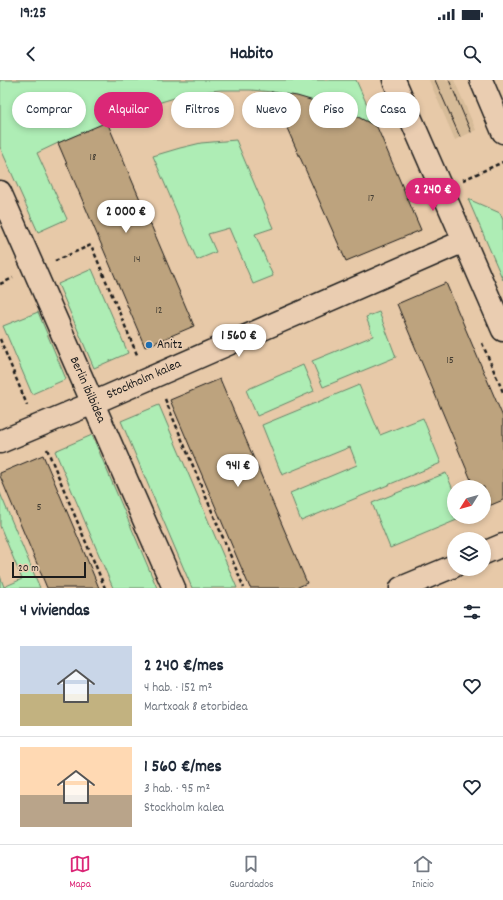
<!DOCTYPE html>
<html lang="es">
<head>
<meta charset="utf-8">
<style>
	:root { --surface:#fff; --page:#f2f2f3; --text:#1f2937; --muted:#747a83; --line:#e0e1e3; --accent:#db2777 }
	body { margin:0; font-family:Dekko,sans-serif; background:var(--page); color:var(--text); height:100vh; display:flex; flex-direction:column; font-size:15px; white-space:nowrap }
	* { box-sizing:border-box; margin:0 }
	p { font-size:13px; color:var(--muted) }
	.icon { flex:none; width:22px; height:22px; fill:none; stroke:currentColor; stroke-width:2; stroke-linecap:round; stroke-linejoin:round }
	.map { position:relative; height:508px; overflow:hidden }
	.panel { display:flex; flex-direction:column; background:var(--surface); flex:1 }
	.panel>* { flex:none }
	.guide { position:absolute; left:12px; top:12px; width:479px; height:36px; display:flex; gap:8px }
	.needle { width:26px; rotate:233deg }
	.controls { position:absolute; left:447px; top:400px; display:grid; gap:8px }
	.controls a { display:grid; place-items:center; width:44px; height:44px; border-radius:50%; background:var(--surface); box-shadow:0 2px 6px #0003; font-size:20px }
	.scale { position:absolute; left:12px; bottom:10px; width:74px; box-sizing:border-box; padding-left:4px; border:2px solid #1c1c1c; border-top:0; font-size:11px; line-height:14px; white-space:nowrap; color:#1c1c1c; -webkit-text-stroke:3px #eacdb1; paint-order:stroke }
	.price { position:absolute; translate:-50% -34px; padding:0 9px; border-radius:14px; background:#fff; color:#222; font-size:13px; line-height:26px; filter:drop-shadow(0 1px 2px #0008) }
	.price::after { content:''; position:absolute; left:50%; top:24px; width:12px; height:9px; margin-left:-6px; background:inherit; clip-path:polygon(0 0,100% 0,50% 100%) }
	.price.current { background:var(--accent); color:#fff }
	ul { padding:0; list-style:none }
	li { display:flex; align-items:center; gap:12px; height:100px; padding:0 20px }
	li+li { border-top:1px solid var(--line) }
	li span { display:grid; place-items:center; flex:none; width:112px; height:80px; border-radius:0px; color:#555 }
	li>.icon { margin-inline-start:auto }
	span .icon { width:48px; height:48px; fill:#fffc; stroke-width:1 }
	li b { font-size:17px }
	h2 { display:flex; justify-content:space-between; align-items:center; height:48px; padding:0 20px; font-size:17px }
	.chip { padding:0 14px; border-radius:18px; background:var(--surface); box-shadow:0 2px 6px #0003; font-size:14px; line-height:36px }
	.chip.current { background:var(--accent); color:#fff }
	.status { display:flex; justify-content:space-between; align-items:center; height:28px; padding:0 20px; background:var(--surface); direction:ltr }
	.status svg { height:11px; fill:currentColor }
	header { display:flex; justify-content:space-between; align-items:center; height:52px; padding:0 20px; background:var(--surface); font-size:18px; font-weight:800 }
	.tabs { display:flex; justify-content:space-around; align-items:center; height:56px; border-top:1px solid var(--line); background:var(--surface); font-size:11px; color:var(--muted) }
	.tabs a { display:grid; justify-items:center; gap:2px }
	.tabs .current { color:var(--accent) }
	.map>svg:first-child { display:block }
	.built { fill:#d6bb98 }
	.green { fill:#aeedb5; stroke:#658468 }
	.building { fill:#bda37e; stroke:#1c1c1c }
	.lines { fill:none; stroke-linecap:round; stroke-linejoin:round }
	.minor-casing { stroke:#1c1c1c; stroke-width:25 }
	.path { stroke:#1c1c1c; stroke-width:2.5; stroke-dasharray:4 3; stroke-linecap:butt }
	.minor { stroke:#eacdb1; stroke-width:22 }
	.tram { stroke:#1c1c1c; stroke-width:1 }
	.poi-dot { fill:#1f6fb2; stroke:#eacdb1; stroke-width:1.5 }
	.labels { text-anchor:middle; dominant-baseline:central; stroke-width:3; stroke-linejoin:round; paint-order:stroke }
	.number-label { font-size:11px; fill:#443e34 }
	.poi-label { font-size:13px; fill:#1c1c1c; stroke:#eacdb1; text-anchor:start }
	.street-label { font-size:13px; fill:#1c1c1c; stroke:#eacdb1 }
</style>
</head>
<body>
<div class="status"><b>19:25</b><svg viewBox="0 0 49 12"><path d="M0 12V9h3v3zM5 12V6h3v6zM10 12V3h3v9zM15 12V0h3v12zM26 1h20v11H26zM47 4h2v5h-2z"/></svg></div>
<header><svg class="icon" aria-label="back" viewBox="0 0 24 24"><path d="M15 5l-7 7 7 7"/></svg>Habito<svg class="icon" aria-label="search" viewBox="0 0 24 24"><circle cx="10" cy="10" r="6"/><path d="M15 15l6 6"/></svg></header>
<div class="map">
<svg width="503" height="508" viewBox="0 0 503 508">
	<rect width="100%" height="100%" fill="#e7c9a8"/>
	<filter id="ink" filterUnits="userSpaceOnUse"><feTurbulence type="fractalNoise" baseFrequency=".025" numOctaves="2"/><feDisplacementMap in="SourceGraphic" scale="8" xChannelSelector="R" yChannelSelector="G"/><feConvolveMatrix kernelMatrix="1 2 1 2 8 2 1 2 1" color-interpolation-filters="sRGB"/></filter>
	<g filter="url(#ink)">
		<path class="built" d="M429,0H454L476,50L455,60Z"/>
		<path class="green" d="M0,0H356L377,47L358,37L331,26L272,12L251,10H221L191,13L151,25L58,63L37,73L67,139L38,152L0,67Z
			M236,60L273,148L255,154L273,196L253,204L229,148L208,154L216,172L197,180L153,76L180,68L201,63Z
			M468,119L500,133L503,140V200Z
			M92,189L128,273L94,288L58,204Z
			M38,232L66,299L32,314L3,246Z
			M379,232L396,277L323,307L312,281L373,256L366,237Z
			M303,285L314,311L257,336L246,310Z
			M359,305L380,355L423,338L441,383L301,441L290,413L357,385L350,367L282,395L262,345Z
			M159,325L237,508H192L121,341Z
			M92,355L157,508H113L55,371Z
			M446,393L454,412V437H464L390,468L372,423Z
			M0,413L40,508H0V496L4,507L22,499L0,446Z"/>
		<path class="building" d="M271,12L297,16L331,26L358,37L377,47L421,150L346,181Z
			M107,42L194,246L145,267L58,63Z
			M446,203L503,337V420L484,428V407H474L397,224Z
			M220,299L307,503L296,508H250L170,320Z
			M43,375L79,460L99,508H47L35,479L0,396V393Z"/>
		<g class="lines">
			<g class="minor-casing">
				<path id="minor" d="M394,0L503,250
					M481,0L503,52
					M0,112L174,508
					M0,362L93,323L464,161
					M484,473L503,465
					M401,508L454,486"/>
			</g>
			<path class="path" d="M463,100L503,82
				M55,181L91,165L138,277
				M0,204L13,198
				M0,259L27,325
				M482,263L503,312
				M165,319L244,508
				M47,369L105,508"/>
			<use href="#minor" class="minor"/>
			<path class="tram" d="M435,0L460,57
				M449,0L471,52"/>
		</g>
	</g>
	<circle class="poi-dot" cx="149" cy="265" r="4"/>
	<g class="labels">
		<g class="number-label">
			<text x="93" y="78">18</text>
			<text x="371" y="119">17</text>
			<text x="137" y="180">14</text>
			<text x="159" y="231">12</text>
			<text x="450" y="281">15</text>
			<text x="39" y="428">5</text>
		</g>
		<g class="poi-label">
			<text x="157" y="265">Anitz</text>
		</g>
		<g class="street-label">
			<text transform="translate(144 300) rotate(-24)">Stockholm kalea</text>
			<text transform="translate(87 310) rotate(66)">Berlin ibilbidea</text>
		</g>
	</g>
</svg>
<div class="controls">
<a><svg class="needle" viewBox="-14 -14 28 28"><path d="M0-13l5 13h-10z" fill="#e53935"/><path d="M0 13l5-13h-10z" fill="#747a83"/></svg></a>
<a><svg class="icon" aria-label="layers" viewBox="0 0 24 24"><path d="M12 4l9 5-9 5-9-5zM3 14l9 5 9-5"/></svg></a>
</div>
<div class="scale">20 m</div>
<b class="price current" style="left:433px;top:132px">2 240 €</b>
<b class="price" style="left:126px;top:154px">2 000 €</b>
<b class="price" style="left:239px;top:278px">1 560 €</b>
<b class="price" style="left:238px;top:408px">941 €</b>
<div class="guide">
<a class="chip">Comprar</a>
<a class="chip current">Alquilar</a>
<a class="chip">Filtros</a>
<a class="chip">Nuevo</a>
<a class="chip">Piso</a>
<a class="chip">Casa</a>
</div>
</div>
<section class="panel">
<h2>4 viviendas<svg class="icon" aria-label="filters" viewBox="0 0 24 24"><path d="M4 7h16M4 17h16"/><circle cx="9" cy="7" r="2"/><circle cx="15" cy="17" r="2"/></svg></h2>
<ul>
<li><span style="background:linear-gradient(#c9d6e8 60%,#c2b280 0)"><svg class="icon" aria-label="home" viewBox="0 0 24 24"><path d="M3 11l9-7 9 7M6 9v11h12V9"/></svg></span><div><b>2 240 €/mes</b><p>4 hab. · 152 m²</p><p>Martxoak 8 etorbidea</p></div><svg class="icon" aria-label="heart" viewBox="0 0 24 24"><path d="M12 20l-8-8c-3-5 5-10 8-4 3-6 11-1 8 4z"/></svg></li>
<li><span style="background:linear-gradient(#ffd9b3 60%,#b9a48a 0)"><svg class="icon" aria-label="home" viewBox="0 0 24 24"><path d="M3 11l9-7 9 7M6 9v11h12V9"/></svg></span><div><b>1 560 €/mes</b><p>3 hab. · 95 m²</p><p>Stockholm kalea</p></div><svg class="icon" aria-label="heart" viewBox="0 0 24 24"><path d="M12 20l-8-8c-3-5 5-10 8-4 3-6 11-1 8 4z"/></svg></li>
</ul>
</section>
<nav class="tabs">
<a class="current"><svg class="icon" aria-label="map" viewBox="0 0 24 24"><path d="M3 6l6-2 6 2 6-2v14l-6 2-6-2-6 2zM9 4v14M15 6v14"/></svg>Mapa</a>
<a><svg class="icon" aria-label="saved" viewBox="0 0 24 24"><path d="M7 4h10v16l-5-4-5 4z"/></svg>Guardados</a>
<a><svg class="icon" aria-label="home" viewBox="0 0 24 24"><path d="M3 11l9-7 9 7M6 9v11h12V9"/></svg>Inicio</a>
</nav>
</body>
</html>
